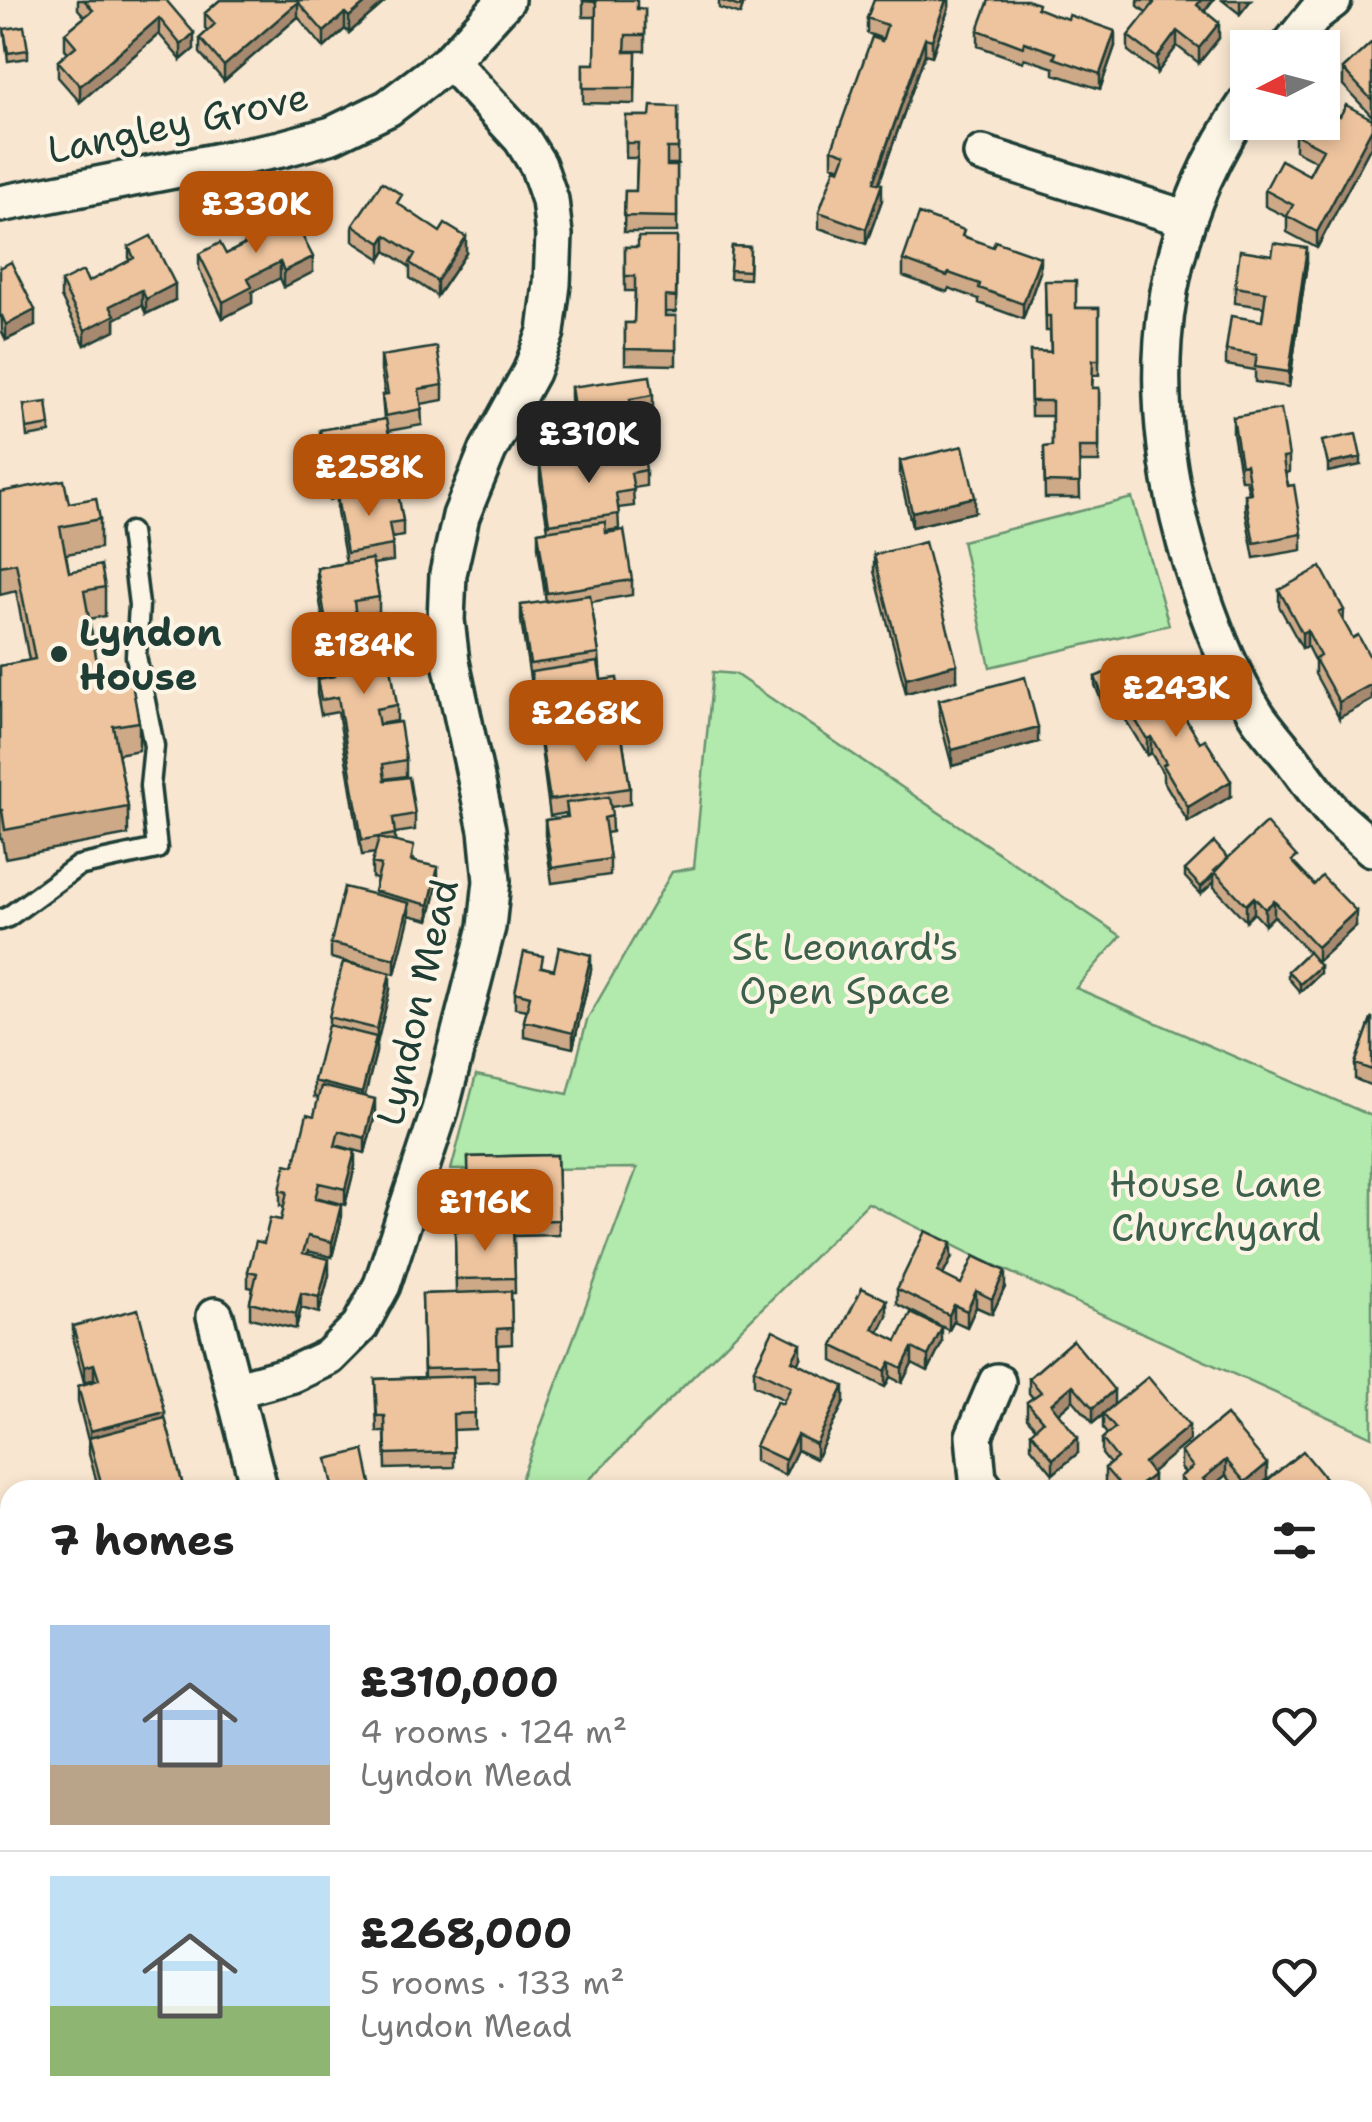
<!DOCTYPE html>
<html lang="en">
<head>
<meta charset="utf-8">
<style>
	:root { --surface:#fff; --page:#f6f6f6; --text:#222; --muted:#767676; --line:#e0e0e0; --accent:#b45309 }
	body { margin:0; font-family:"Shantell Sans",sans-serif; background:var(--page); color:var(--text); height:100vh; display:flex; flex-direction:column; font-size:38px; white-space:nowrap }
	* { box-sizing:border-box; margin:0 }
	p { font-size:32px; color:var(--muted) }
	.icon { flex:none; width:55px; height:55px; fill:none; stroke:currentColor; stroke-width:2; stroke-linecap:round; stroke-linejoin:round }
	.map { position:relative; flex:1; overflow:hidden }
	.sheet { position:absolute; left:0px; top:1480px; width:1372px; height:642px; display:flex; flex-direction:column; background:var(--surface); border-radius:30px 30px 0 0; box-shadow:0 5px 15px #0003 }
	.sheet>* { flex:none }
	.needle { width:65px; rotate:264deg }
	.buttons { position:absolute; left:1230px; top:30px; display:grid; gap:20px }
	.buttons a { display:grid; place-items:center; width:110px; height:110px; border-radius:0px; background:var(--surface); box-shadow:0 5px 15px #0003; font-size:50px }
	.price { position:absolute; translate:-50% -85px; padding:0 22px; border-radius:20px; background:var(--accent); color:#fff; font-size:32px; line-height:65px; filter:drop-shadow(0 2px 5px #0008) }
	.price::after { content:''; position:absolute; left:50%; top:60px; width:30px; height:22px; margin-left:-15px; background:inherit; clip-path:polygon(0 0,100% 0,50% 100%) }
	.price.on { background:#222; color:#fff }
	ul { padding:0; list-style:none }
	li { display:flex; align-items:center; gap:30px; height:250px; padding:0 50px }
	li+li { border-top:2px solid var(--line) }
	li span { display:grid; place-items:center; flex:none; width:280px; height:200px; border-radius:0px; color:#555 }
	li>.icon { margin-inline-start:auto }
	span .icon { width:120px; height:120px; fill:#fffc; stroke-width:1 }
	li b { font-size:42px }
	h2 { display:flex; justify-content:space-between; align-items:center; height:120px; padding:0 50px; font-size:42px }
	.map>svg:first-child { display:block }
	.green { fill:#b2e9ac; stroke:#689370; stroke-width:2.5 }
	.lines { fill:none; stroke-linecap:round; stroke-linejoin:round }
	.service-casing { stroke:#1f3d34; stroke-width:25 }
	.minor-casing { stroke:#1f3d34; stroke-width:42 }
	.tertiary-casing { stroke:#1f3d34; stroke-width:52 }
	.service { stroke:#fcf5e5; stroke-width:18 }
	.minor { stroke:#fcf5e5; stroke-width:35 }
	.tertiary { stroke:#fcf5e5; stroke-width:45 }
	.wall { fill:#cda988; stroke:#1f3d34; stroke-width:2.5 }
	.shaded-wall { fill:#a7896f; stroke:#1f3d34; stroke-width:2.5 }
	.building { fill:#eec49e; stroke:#1f3d34; stroke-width:2.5 }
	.poi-dot { fill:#1f3d34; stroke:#fcf5e5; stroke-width:4 }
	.labels { text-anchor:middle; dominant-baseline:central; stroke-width:8; stroke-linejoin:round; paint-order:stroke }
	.street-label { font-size:38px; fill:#1f3d34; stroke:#fcf5e5 }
	.poi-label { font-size:38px; font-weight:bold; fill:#1f3d34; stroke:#fcf5e5; text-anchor:start }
	.park-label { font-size:38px; fill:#3c5f4c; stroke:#fcf5e5 }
</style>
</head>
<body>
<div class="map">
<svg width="1372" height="2122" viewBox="0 0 1372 2122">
	<rect width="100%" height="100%" fill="#f8e6d0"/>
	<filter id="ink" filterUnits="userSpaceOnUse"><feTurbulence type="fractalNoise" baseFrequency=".01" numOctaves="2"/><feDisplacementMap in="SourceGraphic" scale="20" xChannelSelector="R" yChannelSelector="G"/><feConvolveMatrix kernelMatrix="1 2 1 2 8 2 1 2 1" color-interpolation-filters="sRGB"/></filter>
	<g filter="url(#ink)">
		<path class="green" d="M1132,498L1169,625L990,667L962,541Z
			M713,672L735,674L1121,936L1076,988L1372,1116V1437L983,1260L868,1203L586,1483L591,1490H517L637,1168L451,1170L476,1075L568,1094L587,1020L672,872L694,868Z
			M10,1600V2027L0,1884V1603Z"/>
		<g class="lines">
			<g class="service-casing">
				<path id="service" d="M0,920L8,917L78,866L157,849L150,786L154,746L136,656L139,605L130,532"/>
			</g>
			<g class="minor-casing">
				<path id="minor" d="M1288,48L1316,13L1333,0
					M1248,101C1143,253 1142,424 1201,593C1216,636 1233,679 1258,717C1268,731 1280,745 1291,758C1306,778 1321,800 1338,818C1349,828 1361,838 1372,848
					M982,154L1187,219
					M0,204L281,149L332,135L388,108L450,61L506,0
					M215,1316L259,1488
					M234,1390L293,1374L329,1357L360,1326L382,1285L440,1110L487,927L492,881L487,830L451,662L446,620L448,574L461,516L488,450L531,372L546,332L552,284L554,235L550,200L538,165L522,139L450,61
					M986,1490L978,1479L974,1436L997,1382
					M1362,1682L1372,1684
					M1362,2021L1372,2025
					M762,2112L775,2122
					M341,2122L343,2112
					M933,2122L936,2112"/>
			</g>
			<g class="tertiary-casing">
				<path id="tertiary" d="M1362,1830L1372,1785
					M1254,2122L1259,2112"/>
			</g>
			<use href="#service" class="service"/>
			<use href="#minor" class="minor"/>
			<use href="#tertiary" class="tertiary"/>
		</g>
		<path class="wall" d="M78,0H166L194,49L181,60L159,34L80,102L58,77V61L68,52L65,49V33L85,17L78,9Z
			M220,0H387L349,33L345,29L324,48L298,17L224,81L200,53V38L208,31L205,28V13Z
			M583,0L645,9V51H626L636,52L635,104L583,103V64H595L596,17H583Z
			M719,0H745L740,15L719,8Z
			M949,0V7L932,56L925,54L879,183L882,200L866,244L819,228V212L841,168L832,165V149L883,39L867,33V18Z
			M1138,0H1213L1204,11L1219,38L1199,63L1177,46L1157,73L1128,51V36L1147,13L1138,6Z
			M1222,0H1251L1240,14Z
			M1038,9L1115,46L1100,89L1054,74V68L1024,58L1023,62L978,46V30Z
			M4,29L28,50V58L8,61Z
			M1372,42V116L1343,85V69Z
			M678,107V164H667V166H677V232H624L625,191H636L637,158H626V116H650Z
			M1340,116L1372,119V144L1317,248L1287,232V217L1265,206V190L1309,175L1316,161L1295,150V134Z
			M402,207L466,253L437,296L410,278V267L386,251L381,259L353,241V225Z
			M266,220L313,272L284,287L280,278L252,292V303L223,318L199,269V254H226L266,233Z
			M964,236L1040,272L1023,319L979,303V299L949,288L947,292L903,276V260Z
			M677,237L676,312H665V316H676V365L625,364V323H634L635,291H625V247H638Z
			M732,246L750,247L749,279L730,278Z
			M129,247L175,300L146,314L142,305L115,319V330L85,345L61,297V282H88L129,261Z
			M1307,263L1289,387L1255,382V370L1226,365V350L1262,321L1264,307L1235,303V287Z
			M0,268L35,326L6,340L2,332Z
			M1045,281L1076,308H1099V375H1093L1092,388H1099V462H1079L1080,498H1045L1044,447L1052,446V416H1031L1030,351L1051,352L1050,331H1046Z
			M381,356L443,385V400L421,404L422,425L388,431L396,473V488L403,521V536L392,538L393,561L373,564L379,597V612L356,616L388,651V667L365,670L397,705V721L379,724L406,760V776L385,779L415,814V830L395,833V842L438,883L429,920L409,915L395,974L331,958V943L374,895L377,879L372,878V863L375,853L362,855L338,712L321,715L317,694V679L332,676L317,583V568L346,563L337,512V498L329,500L320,446V430L384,420L382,395L385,394L381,371Z
			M571,387L653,395V411L632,414L637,451L646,470V486L633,488L634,506L618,508L619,529L606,531L632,580V595L591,602L599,654L601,680L623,720L622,736L630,788V804L611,807L612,832L606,833L610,859V875L552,883L545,835V820L566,817V813L550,816L541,748L521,621V605L546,602L538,547V532L548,530L540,481V465L579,460L571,403Z
			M24,405L50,425V433L27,437Z
			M1233,417L1289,457V472L1285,473L1302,534V550L1254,558L1245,509V494L1249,493L1246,480H1241L1233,433Z
			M900,461L975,512L912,527L900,476Z
			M0,492L100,519V548L66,554L69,572L105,587V616L89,619L101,684L139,722V750L118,754L128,807V835L5,858L2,839H0V666L29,660L16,591L0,595Z
			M874,555L957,680L906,693L874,571Z
			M1279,590L1344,610L1339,718L1315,674V662L1307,646L1302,648L1279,606Z
			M1095,677L1135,690L1189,725L1231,796L1188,822L1163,780V773L1151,753L1147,755L1122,714V698L1135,691L1103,705L1095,685Z
			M939,700L1038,742L952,766L939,716Z
			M1228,858L1297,867L1356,926L1317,962L1320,973L1300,992L1288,978V971L1308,952L1274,916L1265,925L1254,913L1246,921L1214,887V882L1201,894L1185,877V870Z
			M543,967L554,970H591L573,1048L524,1037V1021L527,1010L515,1008V992Z
			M390,989L376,1044V1052L364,1097L375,1115L365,1153L339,1146L355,1166L345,1205L319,1198V1200L341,1221L332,1257L308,1251L307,1254L329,1275L319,1313L301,1308L296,1329L250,1318V1302L253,1288L248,1287V1271L264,1243L281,1220L284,1206H280V1190L294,1166L314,1116L319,1098L314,1097V1081L329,1026V1017Z
			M1372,1017V1086L1355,1079V1064Z
			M557,1155L559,1235L514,1236L515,1293H511L512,1344L498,1345V1382L474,1383L475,1429L453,1430L454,1467L386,1469L385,1432H377L375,1379L424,1377L422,1294L456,1293L455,1231L488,1230V1220L469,1221L468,1157Z
			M951,1259L943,1275L961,1284L1005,1287L992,1314L976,1307L967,1327L954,1321L949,1330L897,1304V1289Z
			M887,1316L879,1332L897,1341L942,1343L928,1371L912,1363L902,1383L890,1377L885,1387L833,1361V1346Z
			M73,1326L165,1418L184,1490H99L89,1454V1444L78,1401V1386L95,1381L94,1379L84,1382L73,1341Z
			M1073,1340L1114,1405L1189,1441L1151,1472L1153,1490H1111L1105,1483V1468L1110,1464L1102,1454V1439L1107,1434L1103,1429V1415L1093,1423L1073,1400L1058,1413L1078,1453L1053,1474L1031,1447V1432L1036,1428L1027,1418V1402L1033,1398L1029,1393V1378Z
			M801,1359L798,1364L844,1402L816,1459L797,1450L785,1475L755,1461V1446L785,1400L754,1385V1369Z
			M1226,1415L1267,1480L1254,1490H1238L1226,1475L1210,1488L1212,1490H1180V1477L1185,1473L1181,1468V1452Z
			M360,2112H482L467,2122H362Z
			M583,2112H611V2118L604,2122H588Z
			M1123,2112H1204L1198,2122H1125L1129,2117Z"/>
		<path class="shaded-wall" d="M369,0H387L349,33V17Z
			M946,0H949V7L932,56V40Z
			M1201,0H1213L1197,21V5Z
			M1240,0H1251L1240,14Z
			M298,2V17L224,81V66Z
			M345,13V29L324,48V32Z
			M159,18V34L80,102V86Z
			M1219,23V38L1199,63V48Z
			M1115,31V46L1100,89V74Z
			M1177,31V46L1157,73V58Z
			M194,33V49L181,60V45Z
			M925,38V54L874,197V182Z
			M1372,128V144L1317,248V232Z
			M882,184V200L866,244V229Z
			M386,235V251L381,259V243Z
			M466,237V253L437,296V281Z
			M1307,248V263L1289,387V372Z
			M313,257V272L284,287V271Z
			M1040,257V272L1023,319V304Z
			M280,262V278L252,292V303L223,318V302L248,278Z
			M175,284V300L146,314V299Z
			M142,290V305L115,319V330L85,345V330L110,306Z
			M35,310V326L6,340V325Z
			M1361,457V465L1328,472V464Z
			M975,497V512L912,527V512Z
			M1307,630V646L1302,648V633Z
			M957,664V680L906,693V678Z
			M1135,682V690L1103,705V697Z
			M1372,684V700L1339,718V702Z
			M1038,727V742L952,766V750Z
			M1151,737V753L1147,755V739Z
			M1231,781V796L1188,822V807Z
			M438,867V883L429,920V905Z
			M1214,875V882L1201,894V887Z
			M1254,897V913L1246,921V905Z
			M1274,901V916L1265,925V909Z
			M409,903V919L395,974V959Z
			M1356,911V926L1317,962V947Z
			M591,955V970L573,1048V1033Z
			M1320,966V973L1300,992V984Z
			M390,973V989L377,1044V1029Z
			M376,1037V1052L362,1108V1093Z
			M375,1099V1115L365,1153V1138Z
			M355,1151V1166L345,1205V1189Z
			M341,1205V1221L332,1257V1242Z
			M951,1243V1259L937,1287V1272Z
			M329,1259V1275L319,1313V1297Z
			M1005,1271V1287L992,1314V1299Z
			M976,1291V1307L967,1327V1311Z
			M301,1293V1308L296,1329V1314Z
			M887,1300V1316L873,1344V1329Z
			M954,1305V1321L949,1330V1315Z
			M942,1328V1343L928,1371V1356Z
			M801,1344V1359L792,1376V1361Z
			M912,1348V1363L902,1383V1368Z
			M890,1362V1377L885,1387V1371Z
			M94,1364V1379L84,1382V1367Z
			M1073,1385V1400L1051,1419V1404Z
			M844,1386V1402L816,1459V1444Z
			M1114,1390V1405L1093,1423V1408Z
			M165,1412V1427L90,1441V1431Z
			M1189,1426V1441L1144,1479V1463Z
			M797,1435V1450L785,1475V1460Z
			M1078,1438V1453L1053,1474V1459Z
			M1226,1460V1475L1208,1490L1203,1479Z
			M1267,1464V1480L1254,1490H1245V1482Z
			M1153,1475V1490H1134Z
			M451,2112H482L467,2122H440Z
			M607,2112H611V2118L604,2122H592Z
			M1189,2112H1204L1198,2122H1185V2119Z"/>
		<path class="building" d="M84,0H166L194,33L181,45L159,18L80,86L58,61L76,46L65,33L93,10Z
			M220,0H369L349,17L345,13L324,32L298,2L224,66L200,38L215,24L205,13Z
			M583,0H637V9H645V35H626L625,52H636L635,88H583V64H595L596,2L583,1Z
			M719,0H742L740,7Z
			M874,0H946L932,40L925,38L879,167L874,182L882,184L866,229L819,212L835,168L840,170L846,154L832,149L872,37L882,41L887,25L867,18Z
			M989,0H1027L1038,4L1037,8L1052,14L1068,19L1069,15L1115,31L1100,74L1054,58L1056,53L1024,42L1023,47L978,30Z
			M1150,0H1201L1197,5L1219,23L1199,48L1177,31L1157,58L1128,36L1154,3Z
			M24,26L28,50L8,53L4,29Z
			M1372,42V100L1343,69Z
			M1346,105L1372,119V128L1317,232L1287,216L1293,205L1265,190L1281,160L1309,175L1323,149L1295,134L1301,122H1322V107L1340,116Z
			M651,106L678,107V148H667V166H677V217L624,216L625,191H636L638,143H626V116H650Z
			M382,182L402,195L397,203L440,232L445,224L466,237L437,281L410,263L415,254L386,235L381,243L353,225Z
			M288,208L313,257L284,271L280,262L248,278L252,287L223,302L199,254L220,243L226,254L272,231L266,220Z
			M919,214L964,230L962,236L993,247L995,241L1040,257L1023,304L979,288L980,284L949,273L947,276L903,260Z
			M151,236L175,284L146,299L142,290L110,306L115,315L85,330L61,282L83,271L88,282L134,258L129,247Z
			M638,237H677L676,297L665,296V316H676V350L625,349V323H634L635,296V276H625V247H638Z
			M1274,243L1307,248L1289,372L1255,367L1257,355L1226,350L1231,316L1262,321L1266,292L1235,287L1240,250L1272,255Z
			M732,246L750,247L749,271L730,270Z
			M11,262L35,310L6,325L2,316L0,317V268Z
			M1045,281H1076V308H1099V360H1093L1092,388H1099V447H1079L1080,483L1045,482L1044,447L1052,446V401H1031L1030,351L1051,352L1050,316H1046Z
			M437,347L443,385L419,389L422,409L385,416L382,395L388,394L381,356Z
			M650,376L653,395L630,399L637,444L581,452L571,387Z
			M47,402L50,425L27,429L24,405Z
			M1281,409L1289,457L1283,458L1285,472L1288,486L1294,485L1302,534L1254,543L1245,494L1251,493L1246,464L1241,465L1233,417Z
			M386,419L396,473L329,484L320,430Z
			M1356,434L1361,457L1328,464L1322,441Z
			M963,446L975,497L912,512L900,461Z
			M643,450L646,470L631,473L634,490L616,493L619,514L549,524L540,465Z
			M64,480L69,503L96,498L100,519L60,527L69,572L101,565L105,587L84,591L101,684L131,678L139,722L113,726L128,807L5,830L2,810H0V666L35,659L16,563L0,566V492Z
			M397,487L403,521L389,523L393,545L347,553L337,497Z
			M605,522L606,533L624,530L632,580L547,593L538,532Z
			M925,542L957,664L906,678L874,555Z
			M372,559L379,597L354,601L356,617L382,613L388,651L363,655L365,671L391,667L397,705L376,709L379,725L400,722L406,760L383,764L385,780L409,777L415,814L393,818L395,834L362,840L338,697L321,700L317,679L335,676L317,568Z
			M1321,567L1344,610L1339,613L1353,638L1358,635L1372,661V684L1339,702L1315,659L1320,656L1307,630L1302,633L1279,590Z
			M590,595L599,654L530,664L521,605Z
			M598,662L601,680L617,678L623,720L540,732L531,672Z
			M1127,663L1135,682L1103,697L1095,677Z
			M1164,673L1189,714L1184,716L1200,742L1205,739L1231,781L1188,807L1163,765L1166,763L1151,737L1147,739L1122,698Z
			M1025,677L1038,727L952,750L939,700Z
			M621,730L630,788L550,800L541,742Z
			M609,797L612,816L604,818L610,859L552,868L545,820L568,817L566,803Z
			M1266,823L1297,857L1292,861L1314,885L1322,876L1356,911L1317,947L1274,901L1265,909L1254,897L1246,905L1214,871Z
			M379,838L414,846L411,861L438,867L429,905L374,891L381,865L372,863Z
			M1214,842L1228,858L1201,887L1185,870Z
			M344,887L409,903L395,959L331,943Z
			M559,947L591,955L573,1033L524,1021L530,996L515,992L524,952L543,956L541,967L554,970Z
			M1308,952L1320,966L1300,984L1288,971Z
			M343,962L390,973L377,1029L329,1017Z
			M1372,1017V1070L1355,1064Z
			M328,1025L376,1037L362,1093L314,1081Z
			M321,1086L375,1099L365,1138L339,1131L335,1146L355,1151L345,1189L319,1183L315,1199L341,1205L332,1242L308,1236L303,1253L329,1259L319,1297L301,1293L296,1314L250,1302L257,1273L248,1271L256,1241L264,1243L270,1218L281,1220L287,1192L280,1190L286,1164L294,1166L307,1114L314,1116Z
			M557,1155L559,1220L489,1222L488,1205H469L468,1157Z
			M513,1229L515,1278L456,1279L455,1231Z
			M925,1231L951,1243L937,1272L961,1284L974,1256L1005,1271L992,1299L976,1291L967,1311L954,1305L949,1315L897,1289Z
			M862,1288L887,1300L873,1329L897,1341L911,1313L942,1328L928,1356L912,1348L902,1368L890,1362L885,1371L833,1346Z
			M511,1291L512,1328L497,1329L498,1367L424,1369L422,1294Z
			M138,1309L165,1412L90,1431L78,1386L99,1380L94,1364L84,1367L73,1326Z
			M773,1330L801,1344L792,1361L844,1386L816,1444L797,1435L785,1460L755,1446L777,1401L782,1404L791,1387L754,1369Z
			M1073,1340L1114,1390L1093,1408L1073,1385L1051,1404L1078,1438L1053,1459L1031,1432L1043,1421L1027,1402L1041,1392L1029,1378Z
			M474,1376L475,1413L453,1414L454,1452L386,1454L385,1416H377L375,1379Z
			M1148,1377L1189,1426L1144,1463L1153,1475L1134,1490H1124L1105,1468L1117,1458L1102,1439L1115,1428L1103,1414Z
			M1226,1415L1267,1464L1245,1482L1226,1460L1203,1479L1212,1490H1190L1180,1477L1193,1467L1181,1452Z
			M165,1418L184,1490H103L89,1438Z
			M364,1450L372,1488L362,1490H334L327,1459Z
			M1303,1451L1335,1490H1259L1258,1488Z
			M1362,2080L1372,2086V2122H1330L1336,2112H1362Z
			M369,2112H451L440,2122H374Z
			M587,2112H607L592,2121Z
			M718,2112H730L736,2122H701Z
			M993,2112H1038L1041,2114L1038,2118L1045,2122H987Z
			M1132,2112H1189L1185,2119L1179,2115L1174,2122H1125Z"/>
	</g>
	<circle class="poi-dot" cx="59" cy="654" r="10"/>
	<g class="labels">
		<g class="street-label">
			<text transform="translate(178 123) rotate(-12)">Langley Grove</text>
			<text transform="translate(417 1002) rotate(-77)">Lyndon Mead</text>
		</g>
		<g class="poi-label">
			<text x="79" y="632">Lyndon<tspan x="79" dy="44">House</tspan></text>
		</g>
		<g class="park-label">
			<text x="845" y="946">St Leonard's<tspan x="845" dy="44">Open Space</tspan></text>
			<text x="1216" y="1183">House Lane<tspan x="1216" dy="44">Churchyard</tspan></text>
		</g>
	</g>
</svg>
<div class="buttons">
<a><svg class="needle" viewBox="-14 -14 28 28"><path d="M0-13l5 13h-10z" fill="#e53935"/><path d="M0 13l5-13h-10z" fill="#767676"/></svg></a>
</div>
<b class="price" style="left:256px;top:256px">£330K</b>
<b class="price on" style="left:589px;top:486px">£310K</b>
<b class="price" style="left:369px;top:519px">£258K</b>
<b class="price" style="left:364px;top:697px">£184K</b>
<b class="price" style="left:1176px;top:740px">£243K</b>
<b class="price" style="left:586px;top:765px">£268K</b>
<b class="price" style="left:485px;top:1254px">£116K</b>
<section class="sheet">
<h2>7 homes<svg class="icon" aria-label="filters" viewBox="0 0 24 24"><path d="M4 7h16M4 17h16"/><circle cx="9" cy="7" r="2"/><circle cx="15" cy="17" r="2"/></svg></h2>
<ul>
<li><span style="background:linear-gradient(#a9c7e8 70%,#b9a48a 0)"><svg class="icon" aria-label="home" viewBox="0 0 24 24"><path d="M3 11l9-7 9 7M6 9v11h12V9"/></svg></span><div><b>£310,000</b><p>4 rooms · 124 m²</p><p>Lyndon Mead</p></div><svg class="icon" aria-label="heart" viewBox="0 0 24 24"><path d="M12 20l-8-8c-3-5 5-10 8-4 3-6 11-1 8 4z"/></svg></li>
<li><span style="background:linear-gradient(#bfe0f5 65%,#8fb573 0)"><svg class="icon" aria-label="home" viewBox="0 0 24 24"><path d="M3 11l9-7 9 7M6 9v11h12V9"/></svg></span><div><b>£268,000</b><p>5 rooms · 133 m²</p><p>Lyndon Mead</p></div><svg class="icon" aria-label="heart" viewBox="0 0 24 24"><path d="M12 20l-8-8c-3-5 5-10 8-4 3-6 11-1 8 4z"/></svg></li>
</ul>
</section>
</div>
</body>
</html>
